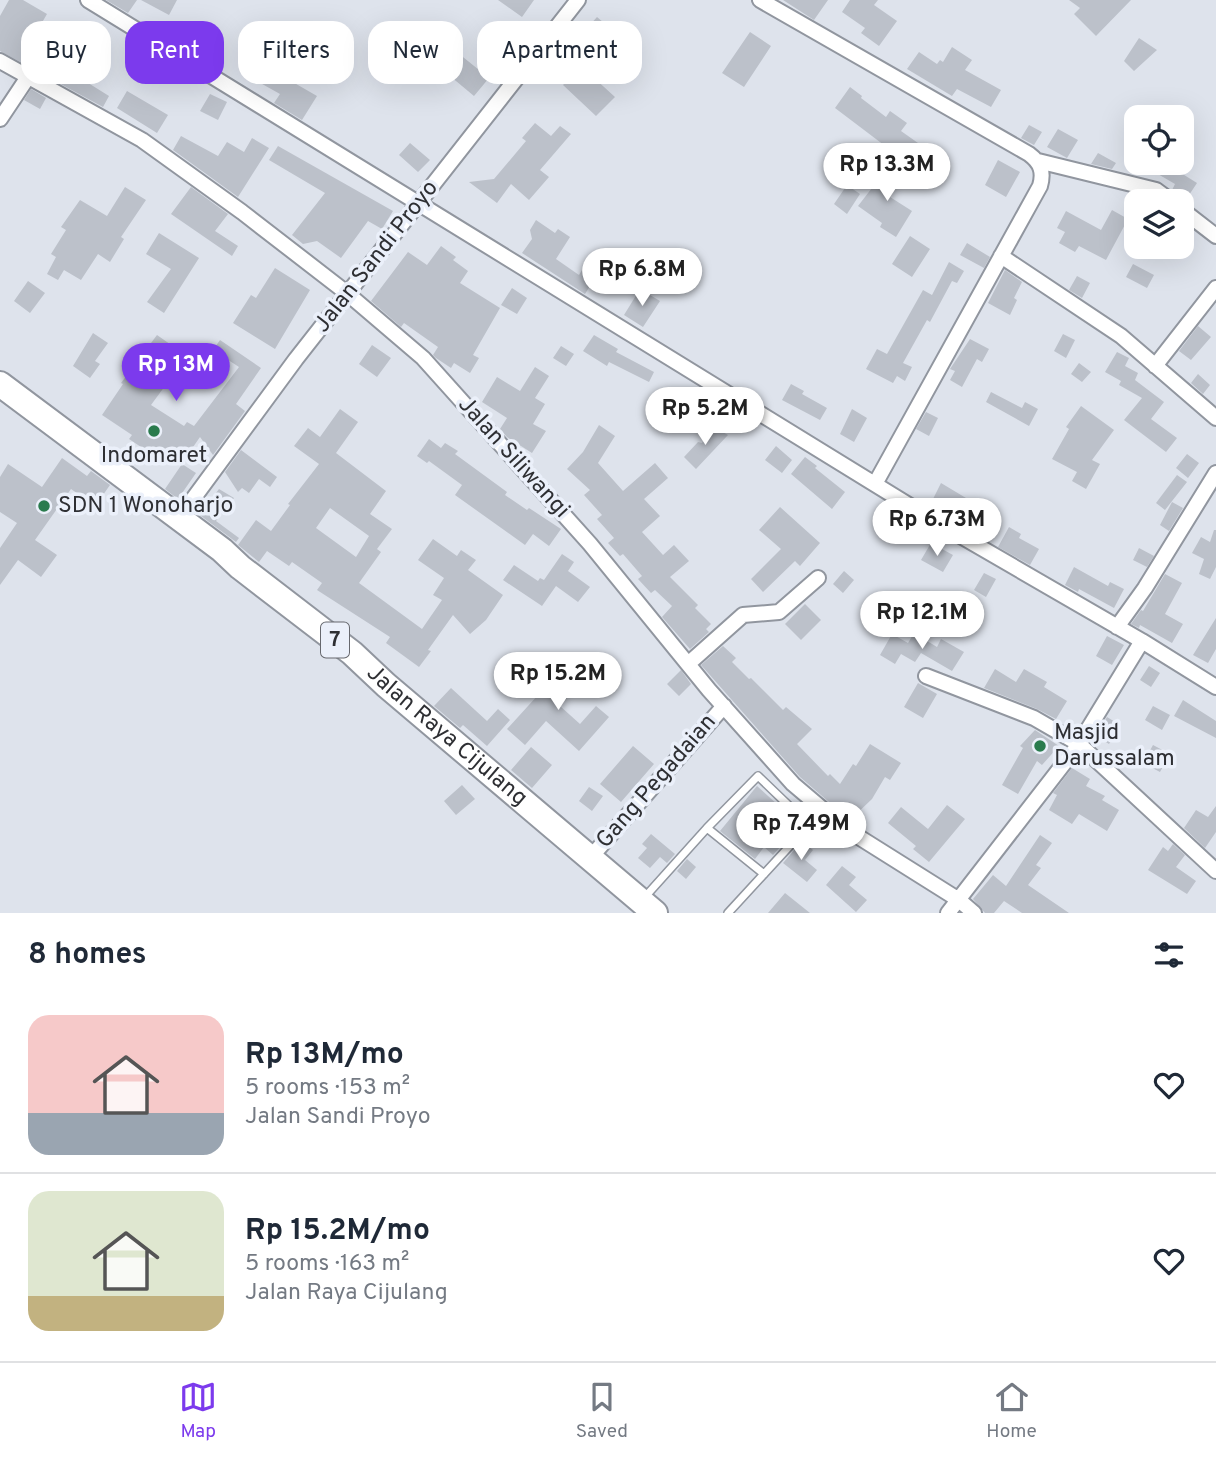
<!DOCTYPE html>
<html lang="en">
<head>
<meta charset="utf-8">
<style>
	:root { --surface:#fff; --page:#f6f6f7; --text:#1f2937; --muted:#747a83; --line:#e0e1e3; --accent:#7c3aed }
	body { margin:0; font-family:Overpass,sans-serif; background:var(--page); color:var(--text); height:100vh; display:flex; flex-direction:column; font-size:26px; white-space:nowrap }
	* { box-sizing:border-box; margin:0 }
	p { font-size:23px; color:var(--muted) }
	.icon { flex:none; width:38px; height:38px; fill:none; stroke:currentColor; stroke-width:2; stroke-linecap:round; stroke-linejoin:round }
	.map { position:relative; height:913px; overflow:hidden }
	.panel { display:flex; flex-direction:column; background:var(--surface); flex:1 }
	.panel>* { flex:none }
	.guide { position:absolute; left:21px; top:21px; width:700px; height:63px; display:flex; gap:14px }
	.controls { position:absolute; left:1124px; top:105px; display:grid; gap:14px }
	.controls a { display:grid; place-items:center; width:70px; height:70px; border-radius:14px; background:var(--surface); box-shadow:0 7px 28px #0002; font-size:35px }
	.price { position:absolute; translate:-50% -60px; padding:0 16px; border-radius:24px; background:#fff; color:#222; font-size:23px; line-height:46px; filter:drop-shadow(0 2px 4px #0008) }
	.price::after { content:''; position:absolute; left:50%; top:42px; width:21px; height:16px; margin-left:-10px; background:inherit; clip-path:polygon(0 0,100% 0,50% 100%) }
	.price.selected { background:var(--accent); color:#fff }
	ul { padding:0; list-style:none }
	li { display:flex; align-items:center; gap:21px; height:175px; padding:0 28px }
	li+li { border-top:2px solid var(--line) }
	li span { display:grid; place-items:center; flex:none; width:196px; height:140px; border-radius:21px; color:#555 }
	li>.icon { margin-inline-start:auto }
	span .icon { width:84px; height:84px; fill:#fffc; stroke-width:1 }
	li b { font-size:30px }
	h2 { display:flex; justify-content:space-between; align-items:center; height:84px; padding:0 28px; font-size:30px }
	.tag { padding:0 24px; border-radius:21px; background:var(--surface); box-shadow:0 7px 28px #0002; font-size:24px; line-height:63px }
	.tag.selected { background:var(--accent); color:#fff }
	.dock { display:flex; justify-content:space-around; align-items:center; height:98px; border-top:2px solid var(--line); background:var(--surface); font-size:19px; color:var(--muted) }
	.dock a { display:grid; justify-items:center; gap:4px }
	.dock .selected { color:var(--accent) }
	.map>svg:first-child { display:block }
	.building { fill:#bcc1ca; fill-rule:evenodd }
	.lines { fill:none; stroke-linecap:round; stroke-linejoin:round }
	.service-casing { stroke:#91969f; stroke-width:10 }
	.minor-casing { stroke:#91969f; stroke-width:18 }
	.trunk-casing { stroke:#91969f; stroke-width:28 }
	.service { stroke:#fff; stroke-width:7 }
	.minor { stroke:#fff; stroke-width:14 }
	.trunk { stroke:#fff; stroke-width:24 }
	.poi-dot { fill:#2a7b4d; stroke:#ebf0fa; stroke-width:2.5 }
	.labels { text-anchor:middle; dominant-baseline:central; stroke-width:7; stroke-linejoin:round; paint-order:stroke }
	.shield { fill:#ebf0fa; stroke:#67696f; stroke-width:2 }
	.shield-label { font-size:21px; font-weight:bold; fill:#2e2f33 }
	.street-label { font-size:23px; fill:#2e2f33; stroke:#ebf0fa }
	.poi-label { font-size:23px; fill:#2e2f33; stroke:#ebf0fa; text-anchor:start }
</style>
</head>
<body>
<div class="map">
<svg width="1216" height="913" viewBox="0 0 1216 913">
	<rect width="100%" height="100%" fill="#dee3ec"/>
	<path class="building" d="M9,0H23L47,14L33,38L56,51L61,42L88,58L77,76L109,96L103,107L0,51V16Z
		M106,0H137L128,13Z
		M141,0H177L169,15Z
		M498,0H534L522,17Z
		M783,0H828L814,20Z
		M850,0H878L874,5L897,21L879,46L861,33L865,28L842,12Z
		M1069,0H1131L1096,36L1074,14L1080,8Z
		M597,17L617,34L600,53L580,36Z
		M509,22L529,42L519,60L494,36Z
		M204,27L222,38L208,62L190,51Z
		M750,32L771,46L744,87L722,73Z
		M1139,38L1157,50L1134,71L1124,61Z
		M284,44L299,53L284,77L317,96L302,120L274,103L280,94L255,80L268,59L273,62Z
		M952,47L972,60L965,70L1001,90L991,107L957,89L952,96L907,69L919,52L937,64L940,60L943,62Z
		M453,49L489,78L474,96L438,66Z
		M581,66L615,97L596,116L563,85Z
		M850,87L862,96L861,98L886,117L890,111L907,123L901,131L918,143L905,161L835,108Z
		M31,89L46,98L40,109L24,100Z
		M127,91L168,115L157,133L117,108Z
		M210,94L227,102L218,120L200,111Z
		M535,123L551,136L560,126L571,134L540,170L549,177L529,200L511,184L497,203L469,182L494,179L526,141L522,138Z
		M1029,125L1042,132L1034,145L1021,138Z
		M1058,129L1078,140L1067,158L1047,147Z
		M181,136L218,156L227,142L244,152L252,138L269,148L238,197L173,150Z
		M410,143L430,160L418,172L399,155Z
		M278,146L393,211L382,229L368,221L341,258L317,241L303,244L292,235L325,193L269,160Z
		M1098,153L1116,163L1112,169L1091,164Z
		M998,160L1020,172L1006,197L985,185Z
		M1139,163H1165L1197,183L1185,201L1172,190L1175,184Z
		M889,166L904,177L890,197L912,211L896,237L880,227L882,223L858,206Z
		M847,185L860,194L847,214L834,204Z
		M125,187L146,200L121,237L124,239L110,262L98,254L81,280L64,270L58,280L47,274L56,257L51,254L66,230L61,227L80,200L107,216Z
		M191,187L228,214L215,231L238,246L232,256L171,214Z
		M1112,210L1128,219L1106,260L1079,246L1075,252L1059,243L1065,232L1057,228L1066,211L1101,230Z
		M536,220L555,233L558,229L570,237L556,259L579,275L582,270L595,278L585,294L522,253L532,239L530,230Z
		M159,233L199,258L164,313L147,302L171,269L146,254Z
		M910,236L930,249L912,277L892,264Z
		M967,243L990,257L984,268L960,255Z
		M441,246L456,257L453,260L468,271L460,283L500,308L473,355L479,358L470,373L454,363L451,368L436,358L433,355L438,347L404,323L401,327L371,301L408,252L427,265Z
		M949,262L964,271L957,283L952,281L930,322L927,320L903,363L912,367L905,381L897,376L893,383L866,369L877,349L887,354L923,290L932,295Z
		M1133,264L1154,275L1147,288L1126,277Z
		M275,268L310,290L275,349L233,323L251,295L256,298Z
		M1005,270L1022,282L1014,298L1017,300L1010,315L988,303Z
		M1077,276L1090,283L1082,298L1069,290Z
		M28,281L45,293L30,313L14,301Z
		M512,288L527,298L517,314L501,305Z
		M640,289L660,301L643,327L624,315Z
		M1198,326L1211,337L1191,360L1179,351Z
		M93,333L108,343L95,361L100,364L90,378L73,366Z
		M1063,334L1075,340L1066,358L1054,351Z
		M157,335L187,356L151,405L184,426L187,422L194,426L239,367L213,350L220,340L261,368L236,404L245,411L213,455L200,437L182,463L162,449L156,457L129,439L132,435L102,415L123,384L121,383Z
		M594,335L618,349L616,352L654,372L649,382L609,362L607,366L583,351Z
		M970,339L989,349L982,362L977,359L962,387L950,380L955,371L950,369Z
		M372,345L391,358L377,377L359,364Z
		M561,346L574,354L566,366L553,358Z
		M1117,352L1129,358L1125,366L1138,373L1135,380L1164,402L1151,419L1177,438L1166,452L1124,420L1142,398L1119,385L1121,381L1105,372Z
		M1079,363L1091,372L1082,382L1071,374Z
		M535,367L549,376L535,398L545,404L533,424L546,431L532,453L507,437L500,429L507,418L482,402L497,377L520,391Z
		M1198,374L1210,385L1203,394L1191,383Z
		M791,384L804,391L802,394L827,408L820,420L782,400Z
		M991,392L1022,408L1025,402L1038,409L1029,426L986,402Z
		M1081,406L1114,430L1092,460L1100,464L1086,489L1072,481L1077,472L1052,459L1069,429L1066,427Z
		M340,409L358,422L336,453L386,491L370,514L392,529L377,549L381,552L359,583L422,629L442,600L433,595L444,578L418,560L433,539L457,556L461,550L476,560L468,570L503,595L486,620L470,634L453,615L428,650L431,651L419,667L386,643L390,637L317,590L322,583L292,562L289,566L267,551L259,562L238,545L256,520L271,531L290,505L288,504L319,464L294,446L308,428L320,437ZM330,508L369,536L356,557L316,528Z
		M852,409L867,418L854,442L840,434Z
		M926,412L938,418L929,436L916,429Z
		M599,425L615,436L598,463L623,491L655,463L668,478L644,499L660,516L642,532L663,555L674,545L689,561L670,577L698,605L695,608L711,624L706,629L709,632L690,649L662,617L672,606L655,590L651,593L638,579L642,576L623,554L620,556L608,543L614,538L597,519L602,515L584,495L590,490L567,469L583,452Z
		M712,426L728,435L696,469L684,457L698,442L702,443Z
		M429,439L441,448L445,443L458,451L455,454L507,492L505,495L527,510L529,508L561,529L549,546L533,534L525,545L455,495L462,485L429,461L427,463L417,456Z
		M776,446L792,460L782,473L765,460Z
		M241,450L277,477L270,487L259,479L249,493L242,488L238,492L225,472Z
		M1187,454L1199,463L1188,478L1176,468Z
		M805,457L817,466L815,468L845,492L832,509L791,474Z
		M62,458L87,476L91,471L110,485L98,502L93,498L90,502L71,489L35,540L57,555L41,577L18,560L0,585V548L17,523L0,512V477L8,464L42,487Z
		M182,464L196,473L178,499L165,489Z
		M1177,475L1187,482L1165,510L1156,503Z
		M941,483L986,510L973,532L956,522L958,520L930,505Z
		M219,489L234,498L216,521L239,538L236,542L197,513L204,504L206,506Z
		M1172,502L1183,508L1169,531L1160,525Z
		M889,505L902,517L892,528L879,516Z
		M780,507L820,543L800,566L795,561L763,592L751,579L781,549L759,530Z
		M1009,527L1021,534L1019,538L1039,549L1030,565L998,547Z
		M1214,530H1216V567L1210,579L1199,574L1204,559L1192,553L1201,537L1210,542Z
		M931,543L953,555L943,572L921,560Z
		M1139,548L1154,556L1147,567L1133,560Z
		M562,554L574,562L568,571L590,587L578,602L556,586L542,606L503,580L514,565L538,581L540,578L544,580Z
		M1074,567L1108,586L1110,582L1124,589L1114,608L1079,589L1078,592L1065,585Z
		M844,571L854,580L843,593L833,584Z
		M984,573L996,579L986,597L974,590Z
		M1165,574L1182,583L1165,614L1183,624L1172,643L1140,625L1139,628L1131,624L1141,610L1143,611Z
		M805,604L821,620L801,640L785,624Z
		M1216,618V649L1208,663L1193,655Z
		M914,633L937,647L941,639L964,652L952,671L921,653L915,662L901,654L895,664L880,655L892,634L908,643Z
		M1107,636L1124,645L1112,665L1096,656Z
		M723,646L736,658L732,662L749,679L751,678L783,710L786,707L812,729L797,744L828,776L830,774L840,784L853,764L856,766L870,744L901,763L890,780L885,777L872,799L850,820L800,777L701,665Z
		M568,662L585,678L560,706L580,724L596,706L609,717L579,751L546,721L525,745L507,729Z
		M1149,666L1160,673L1151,687L1140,680Z
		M995,669L1016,682L1024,669L1047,682L1044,687L1067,701L1056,719L1037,709L984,688Z
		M681,670L691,684L679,696L667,684Z
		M918,683L937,694L923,718L904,707Z
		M451,688L487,721L498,709L510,720L487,746L463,725L460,728L434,706Z
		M1183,700L1216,721V738L1174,716Z
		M1153,706L1170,715L1162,730L1145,720Z
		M1107,717L1120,725L1109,744L1096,736Z
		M1035,730L1059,746L1042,765L1037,761L1018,794L1002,785L1023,748L1020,746Z
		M1153,745L1170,754L1160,772L1143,763Z
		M633,746L654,764L621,802L600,784Z
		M531,747L552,765L532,788L511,770Z
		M1072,768L1090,779L1086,786L1105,796L1102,800L1119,810L1107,831L1079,814L1072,824L1049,810L1057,795L1053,793Z
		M462,785L475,799L456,815L444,801Z
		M757,786L800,825L773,855L764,847L755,859L720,831Z
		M589,787L603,796L592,811L579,801Z
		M947,805L965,819L929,862L913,849L916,846L888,823L901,807L928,829Z
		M1216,806V832L1205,848L1184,828L1196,810L1208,817Z
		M651,834L675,854L667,863L660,857L650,868L638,858L647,848L642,844Z
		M1040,835L1052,843L1036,865L1041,868L1028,885L1069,913H1022L1004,901L994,913H985L973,899L993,875L1006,886Z
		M802,841L813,850L805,860L817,870L807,882L783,863Z
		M1173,844L1185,855L1176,867L1196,881L1187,894L1148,870L1163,847L1168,851Z
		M687,859L696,867L686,879L677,871Z
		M842,866L856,877L849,885L867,900L856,912L826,885Z
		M785,893L810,913H768Z"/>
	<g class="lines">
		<g class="service-casing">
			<path id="service" d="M707,828L758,776L809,825L728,913
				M644,898L707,828L764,874"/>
		</g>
		<g class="minor-casing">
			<path id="minor" d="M88,0L933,520L1142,641
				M760,0L1029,154C1041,163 1044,172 1040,186L875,484
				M0,61L142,140L242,212L348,294L423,358L590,544L709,690L793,784L846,829L959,900L974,913
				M0,119L28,77
				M1038,161L1156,190L1171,201
				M1181,209L1216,236
				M1001,256L1121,336L1216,418
				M1155,366L1216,288
				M179,518L296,359L578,0
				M1117,627L1145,588L1216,473
				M688,664L743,615L779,612L818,578
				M926,676L1034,718L1079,744L1216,871
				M590,858L724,706
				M948,913L1079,744L1142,641L1216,687"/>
		</g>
		<g class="trunk-casing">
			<g id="trunk">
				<path id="s1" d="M0,384L222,550L240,567L352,653L386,685L655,913"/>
			</g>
		</g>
		<use href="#service" class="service"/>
		<use href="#minor" class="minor"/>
		<use href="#trunk" class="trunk"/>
	</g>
	<g class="poi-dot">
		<circle cx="154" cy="431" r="7"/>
		<circle cx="44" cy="506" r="7"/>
		<circle cx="1040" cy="746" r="7"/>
	</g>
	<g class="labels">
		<rect class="shield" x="321" y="622.5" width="28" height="35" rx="5"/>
		<g class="shield-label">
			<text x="335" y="640">7</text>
		</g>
		<g class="street-label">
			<text transform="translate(377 257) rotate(-52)">Jalan Sandi Proyo</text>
			<text transform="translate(513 458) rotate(48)">Jalan Siliwangi</text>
			<text stroke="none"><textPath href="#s1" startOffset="569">Jalan Raya Cijulang</textPath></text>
			<text transform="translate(657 782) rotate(-49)">Gang Pegadaian</text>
		</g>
		<g class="poi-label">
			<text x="154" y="456" text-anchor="middle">Indomaret</text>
			<text x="58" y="506">SDN 1 Wonoharjo</text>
			<text x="1054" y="733">Masjid<tspan x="1054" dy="26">Darussalam</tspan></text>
		</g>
	</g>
</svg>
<div class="controls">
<a><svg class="icon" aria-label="locate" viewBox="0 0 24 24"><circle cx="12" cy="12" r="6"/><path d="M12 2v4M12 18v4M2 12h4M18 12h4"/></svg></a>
<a><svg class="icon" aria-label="layers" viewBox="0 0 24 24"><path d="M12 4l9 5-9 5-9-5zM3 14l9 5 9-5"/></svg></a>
</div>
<b class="price" style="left:887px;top:203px">Rp 13.3M</b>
<b class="price" style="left:642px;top:308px">Rp 6.8M</b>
<b class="price selected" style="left:176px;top:403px">Rp 13M</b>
<b class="price" style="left:705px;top:447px">Rp 5.2M</b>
<b class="price" style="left:937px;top:558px">Rp 6.73M</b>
<b class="price" style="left:922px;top:651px">Rp 12.1M</b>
<b class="price" style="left:558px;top:712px">Rp 15.2M</b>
<b class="price" style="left:801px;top:862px">Rp 7.49M</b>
<div class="guide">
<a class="tag">Buy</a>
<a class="tag selected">Rent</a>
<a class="tag">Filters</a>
<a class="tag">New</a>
<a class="tag">Apartment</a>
</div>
</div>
<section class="panel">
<h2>8 homes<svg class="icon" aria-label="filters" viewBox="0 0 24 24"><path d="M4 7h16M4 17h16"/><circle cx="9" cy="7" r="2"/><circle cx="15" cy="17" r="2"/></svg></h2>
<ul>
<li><span style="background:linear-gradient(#f6c9c9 70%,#9aa5b1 0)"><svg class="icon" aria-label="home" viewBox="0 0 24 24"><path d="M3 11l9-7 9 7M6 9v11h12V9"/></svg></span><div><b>Rp 13M/mo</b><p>5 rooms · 153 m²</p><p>Jalan Sandi Proyo</p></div><svg class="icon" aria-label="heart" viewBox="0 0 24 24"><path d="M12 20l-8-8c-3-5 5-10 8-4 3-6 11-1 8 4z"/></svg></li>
<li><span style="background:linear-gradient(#dfe7d0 75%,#c2b280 0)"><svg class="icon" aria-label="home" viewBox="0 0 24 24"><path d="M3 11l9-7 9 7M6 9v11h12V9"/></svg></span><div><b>Rp 15.2M/mo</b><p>5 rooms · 163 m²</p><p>Jalan Raya Cijulang</p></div><svg class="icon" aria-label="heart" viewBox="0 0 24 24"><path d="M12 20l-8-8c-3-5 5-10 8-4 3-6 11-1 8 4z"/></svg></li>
</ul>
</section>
<nav class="dock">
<a class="selected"><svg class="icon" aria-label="map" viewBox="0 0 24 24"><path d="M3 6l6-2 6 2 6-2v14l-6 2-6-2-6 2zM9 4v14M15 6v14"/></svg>Map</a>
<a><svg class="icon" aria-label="saved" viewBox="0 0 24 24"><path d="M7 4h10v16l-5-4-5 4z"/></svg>Saved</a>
<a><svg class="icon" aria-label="home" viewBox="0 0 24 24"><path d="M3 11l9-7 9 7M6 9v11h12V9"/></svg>Home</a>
</nav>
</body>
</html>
